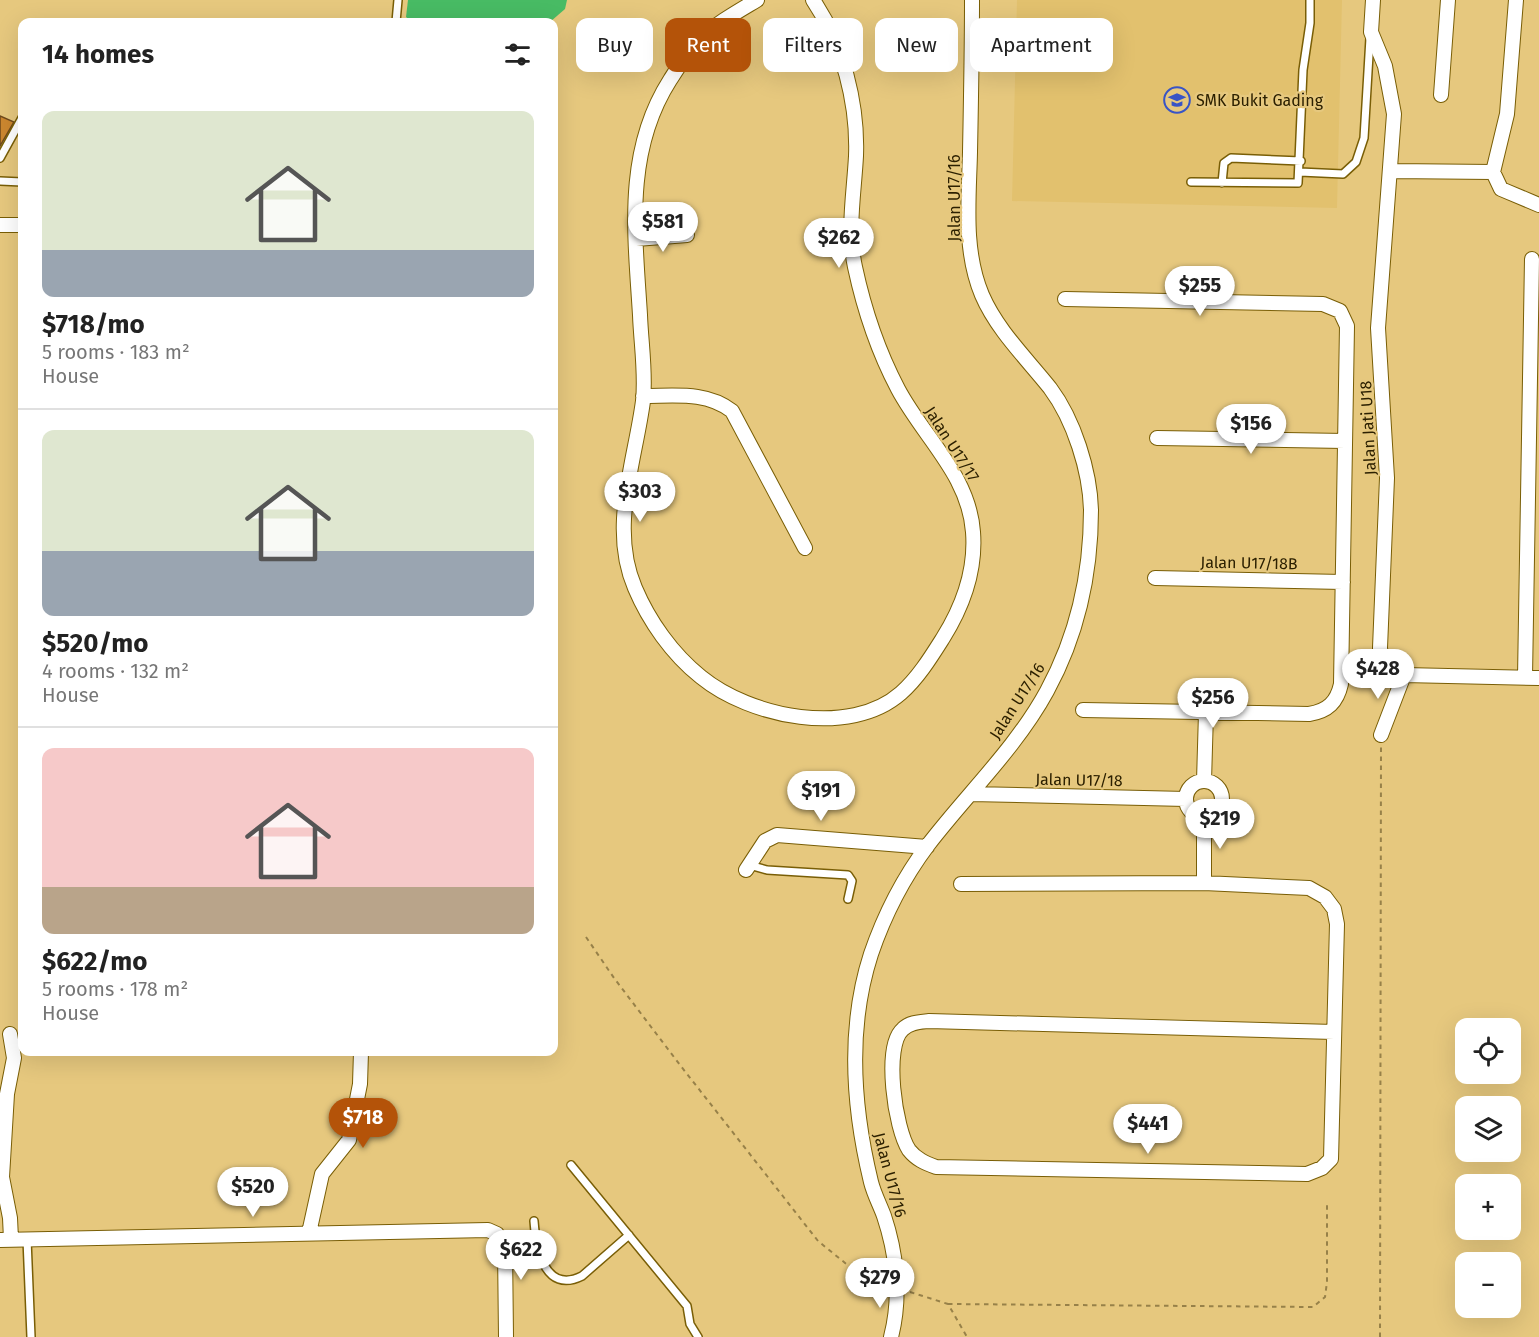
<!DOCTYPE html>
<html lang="en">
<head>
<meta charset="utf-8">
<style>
	:root { --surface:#fff; --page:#f6f6f6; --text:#222; --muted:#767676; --line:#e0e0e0; --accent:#b45309 }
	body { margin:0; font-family:"Fira Sans",sans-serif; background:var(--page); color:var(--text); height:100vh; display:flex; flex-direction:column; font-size:22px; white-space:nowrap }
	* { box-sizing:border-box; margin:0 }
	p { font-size:20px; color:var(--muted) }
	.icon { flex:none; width:33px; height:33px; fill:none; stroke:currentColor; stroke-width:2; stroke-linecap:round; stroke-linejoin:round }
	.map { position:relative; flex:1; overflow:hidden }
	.panel { position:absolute; left:18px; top:18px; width:540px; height:1038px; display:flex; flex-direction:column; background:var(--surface); border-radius:12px; box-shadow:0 6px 24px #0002 }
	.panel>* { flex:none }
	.guide { position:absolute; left:576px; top:18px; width:570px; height:54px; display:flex; gap:12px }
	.buttons { position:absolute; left:1455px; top:1018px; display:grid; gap:12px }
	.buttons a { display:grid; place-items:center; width:66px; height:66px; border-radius:12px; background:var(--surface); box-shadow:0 6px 24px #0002; font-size:30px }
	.price { position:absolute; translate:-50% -51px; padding:0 14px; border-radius:21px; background:#fff; color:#222; font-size:20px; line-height:39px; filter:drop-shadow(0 2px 3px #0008) }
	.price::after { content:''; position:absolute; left:50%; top:36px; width:18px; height:14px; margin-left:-9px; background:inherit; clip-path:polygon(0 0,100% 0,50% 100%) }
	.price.active { background:var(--accent); color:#fff }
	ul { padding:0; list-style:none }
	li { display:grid; align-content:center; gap:12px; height:318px; padding:0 24px }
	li+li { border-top:2px solid var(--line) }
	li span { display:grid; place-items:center; height:186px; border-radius:12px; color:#555 }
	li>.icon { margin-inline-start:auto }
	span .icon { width:108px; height:108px; fill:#fffc; stroke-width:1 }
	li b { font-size:26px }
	h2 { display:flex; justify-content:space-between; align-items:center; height:72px; padding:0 24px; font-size:26px }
	.chip { padding:0 21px; border-radius:12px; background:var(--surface); box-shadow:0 6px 24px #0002; font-size:21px; line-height:54px }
	.chip.active { background:var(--accent); color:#fff }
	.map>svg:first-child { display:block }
	.built { fill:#e2c16e }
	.water { fill:#48bb64 }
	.building { fill:#cc872f; stroke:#6f4a1c; stroke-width:1.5 }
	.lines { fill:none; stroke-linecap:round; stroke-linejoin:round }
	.lane-casing { stroke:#795e06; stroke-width:10 }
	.street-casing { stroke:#795e06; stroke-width:16 }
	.path { stroke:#978149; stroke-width:2; stroke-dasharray:4.5 4.5; stroke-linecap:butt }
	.lane { stroke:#fff; stroke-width:7 }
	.street { stroke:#fff; stroke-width:14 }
	.labels { text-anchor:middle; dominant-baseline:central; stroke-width:4.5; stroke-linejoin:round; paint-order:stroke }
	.poi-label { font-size:16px; fill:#2c2001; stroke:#e6c87e; text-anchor:start }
	.street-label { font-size:16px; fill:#2c2001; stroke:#e6c87e }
</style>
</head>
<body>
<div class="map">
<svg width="1539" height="1337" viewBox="0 0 1539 1337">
	<rect width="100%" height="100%" fill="#e6c87e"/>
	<path class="built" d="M1017,0H1342L1337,208L1012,201Z"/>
	<path class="water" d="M408,0H567L565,9L550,22H412L406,17Z"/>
	<path class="building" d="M0,116L14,122L0,146Z"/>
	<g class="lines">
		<g class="lane-casing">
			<path id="lane" d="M396,22L398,0
				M0,158L22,118
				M1300,172L1343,174L1356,162L1364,138L1370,38
				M0,181L22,182
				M1191,182L1298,183L1303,70L1310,23V0
				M1222,183L1224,163L1231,158L1301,161
				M749,865L767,870L848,875L852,881L848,899
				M571,1165L687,1306L690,1324L698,1337
				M534,1221C536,1247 544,1295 582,1276L629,1235
				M27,1239L31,1337"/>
		</g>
		<g class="street-casing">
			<path id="street" d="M757,0C737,12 717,23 700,39C688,51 679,66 670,80C624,152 635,234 640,315C641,343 646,373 643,401C635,462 609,528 635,588C649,621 672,654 701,677C750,717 850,738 901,693C918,678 931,657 943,638C963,606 976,570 973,532C969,475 924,438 898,389C878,351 864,309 855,267C847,230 854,194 856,156C858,104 843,44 813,0
				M1373,0L1371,32L1385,66L1394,114L1378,328L1387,478L1380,648L1382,661L1389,673L1404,675L1539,678
				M1441,95L1448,0
				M1391,171L1493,172L1501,189L1539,205
				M1493,172L1507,114L1516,0
				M0,225H22
				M636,239L687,235
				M1065,299L1323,304L1340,311L1347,326L1341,684C1337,702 1328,711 1309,714L1083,710
				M643,396C675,396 706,391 732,411L805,548
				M1157,438L1345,441
				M1155,578L1343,582
				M1525,677L1532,259
				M1381,735L1404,675
				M1186 799a18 18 0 1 1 36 0a18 18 0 1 1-36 0Z
				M1204,781L1206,713
				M971,794L1186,799
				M1204,818V883
				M746,870L765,841L777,835L927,847
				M961,884L1204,883L1309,888L1325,897L1334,909L1337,924L1331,1159L1322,1168L1307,1174L936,1167C925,1163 916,1159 909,1150C895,1129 883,1046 903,1029C910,1022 920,1022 929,1021L1334,1032
				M10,1034L14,1058L7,1094L2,1177L10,1218L11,1239
				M309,1233L322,1174L349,1140L360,1084L361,1052
				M0,1240L488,1230L497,1234L505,1248L506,1337
				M891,1337C901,1298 897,1255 884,1216C880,1205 874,1194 871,1182C853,1108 847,1028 871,954C884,916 904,877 928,845C967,794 1016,748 1047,691C1078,634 1091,574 1091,510C1090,471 1074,420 1050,388C1027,359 997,330 982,295C963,250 969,199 970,152C971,101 972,51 972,0"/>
		</g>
		<path class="path" d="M586,937L614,978L680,1065L818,1241L855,1271L882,1282
			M910,1292L948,1304L967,1337
			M948,1304L1313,1307L1325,1297L1327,1282V1202
			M1380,1337L1381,747"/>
		<use href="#lane" class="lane"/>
		<use href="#street" class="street"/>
	</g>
	<defs>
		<g id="school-ring" transform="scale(1.35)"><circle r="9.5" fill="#e6c87e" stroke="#3854c6" stroke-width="1.5"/><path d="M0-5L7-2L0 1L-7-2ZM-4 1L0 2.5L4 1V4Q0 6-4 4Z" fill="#3854c6"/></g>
	</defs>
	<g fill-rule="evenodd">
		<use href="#school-ring" x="1177" y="100"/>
	</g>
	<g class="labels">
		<g class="poi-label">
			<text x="1196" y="100">SMK Bukit Gading</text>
		</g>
		<g class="street-label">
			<text transform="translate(954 198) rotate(-90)">Jalan U17/16</text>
			<text transform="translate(1368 428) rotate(-93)">Jalan Jati U18</text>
			<text transform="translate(952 444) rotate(57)">Jalan U17/17</text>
			<text transform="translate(1249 563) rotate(1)">Jalan U17/18B</text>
			<text transform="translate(1017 701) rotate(-57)">Jalan U17/16</text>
			<text transform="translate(1079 780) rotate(1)">Jalan U17/18</text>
			<text transform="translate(890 1175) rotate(75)">Jalan U17/16</text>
		</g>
	</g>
</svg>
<div class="buttons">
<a><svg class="icon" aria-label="locate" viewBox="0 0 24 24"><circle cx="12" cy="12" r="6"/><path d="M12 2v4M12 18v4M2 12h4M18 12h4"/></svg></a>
<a><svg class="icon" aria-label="layers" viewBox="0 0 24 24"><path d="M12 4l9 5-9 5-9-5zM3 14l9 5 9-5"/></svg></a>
<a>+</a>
<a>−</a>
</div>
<b class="price" style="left:663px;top:253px">$581</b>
<b class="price" style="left:839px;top:269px">$262</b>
<b class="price" style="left:1200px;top:317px">$255</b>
<b class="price" style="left:1251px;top:455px">$156</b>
<b class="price" style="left:640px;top:523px">$303</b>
<b class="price" style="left:1378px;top:700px">$428</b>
<b class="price" style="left:1213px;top:729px">$256</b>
<b class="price" style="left:821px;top:822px">$191</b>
<b class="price" style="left:1220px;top:850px">$219</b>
<b class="price active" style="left:363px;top:1149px">$718</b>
<b class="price" style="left:1148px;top:1155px">$441</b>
<b class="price" style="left:253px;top:1218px">$520</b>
<b class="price" style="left:521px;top:1281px">$622</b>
<b class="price" style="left:880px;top:1309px">$279</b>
<div class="guide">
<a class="chip">Buy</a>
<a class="chip active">Rent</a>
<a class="chip">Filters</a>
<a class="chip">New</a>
<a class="chip">Apartment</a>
</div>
<section class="panel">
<h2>14 homes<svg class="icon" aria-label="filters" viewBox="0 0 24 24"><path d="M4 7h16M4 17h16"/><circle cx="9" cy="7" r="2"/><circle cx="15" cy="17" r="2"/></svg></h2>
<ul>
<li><span style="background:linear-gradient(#dfe7d0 75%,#9aa5b1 0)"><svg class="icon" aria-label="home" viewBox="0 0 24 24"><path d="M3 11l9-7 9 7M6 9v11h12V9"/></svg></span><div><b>$718/mo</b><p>5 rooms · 183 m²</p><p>House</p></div></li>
<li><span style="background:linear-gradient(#dfe7d0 65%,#9aa5b1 0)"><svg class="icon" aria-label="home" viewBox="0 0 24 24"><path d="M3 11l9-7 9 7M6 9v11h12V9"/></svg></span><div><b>$520/mo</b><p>4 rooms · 132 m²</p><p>House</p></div></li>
<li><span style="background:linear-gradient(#f6c9c9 75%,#b9a48a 0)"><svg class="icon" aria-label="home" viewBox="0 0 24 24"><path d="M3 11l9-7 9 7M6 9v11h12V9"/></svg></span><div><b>$622/mo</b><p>5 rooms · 178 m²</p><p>House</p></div></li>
</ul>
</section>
</div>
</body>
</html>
